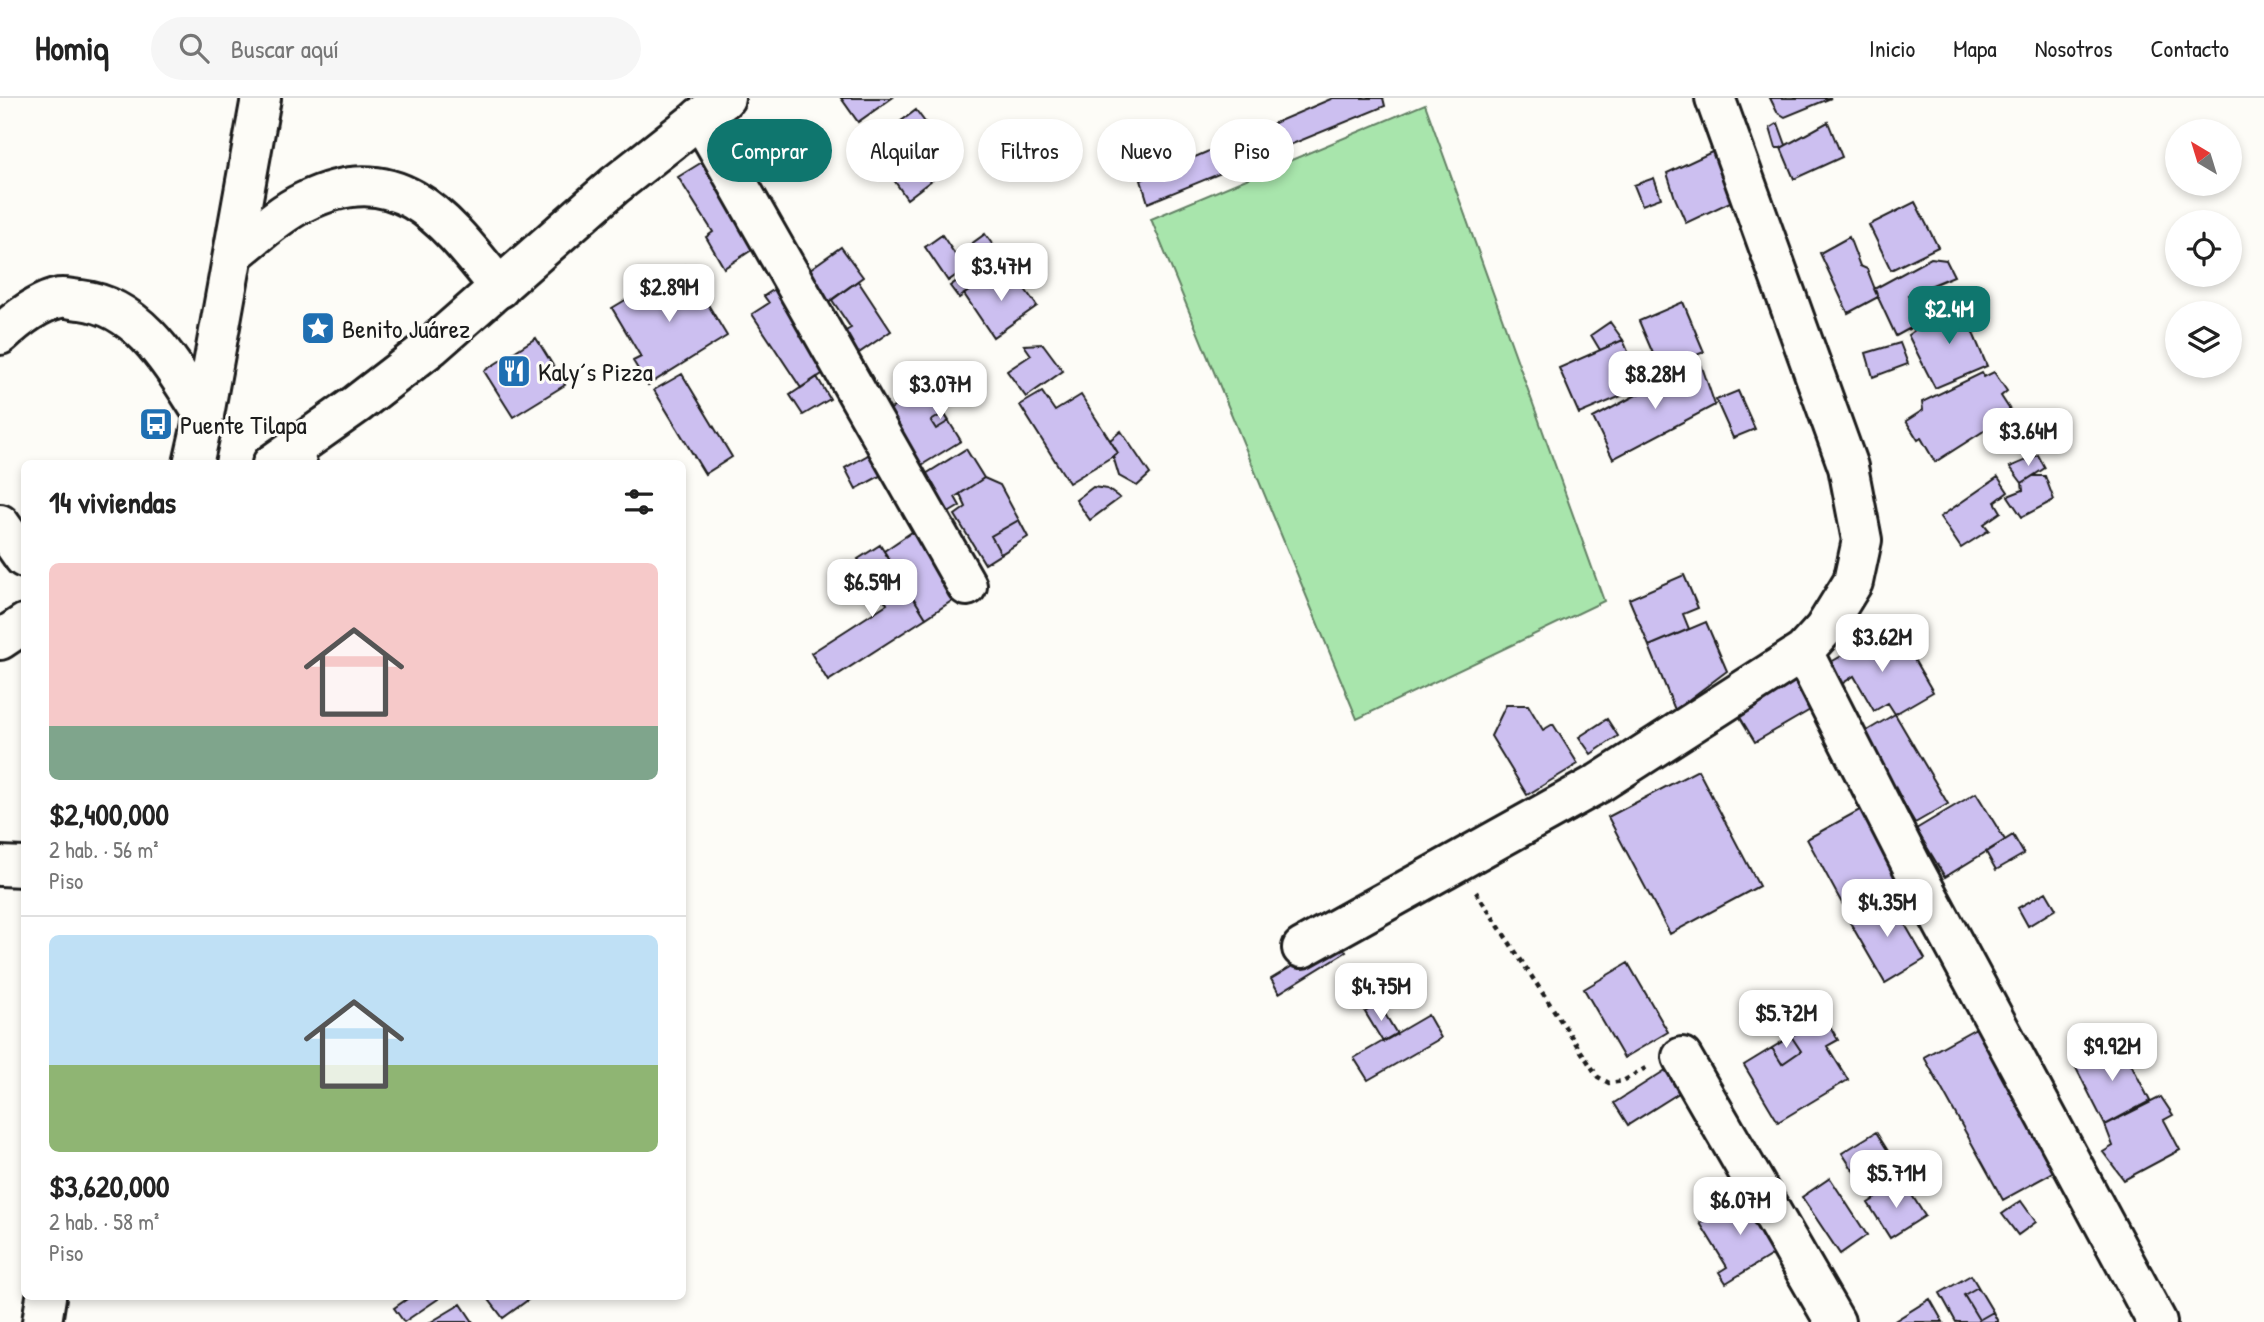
<!DOCTYPE html>
<html lang="es">
<head>
<meta charset="utf-8">
<style>
	:root { --surface:#fff; --page:#f6f6f6; --text:#222; --muted:#767676; --line:#e0e0e0; --accent:#0f766e }
	body { margin:0; font-family:"Patrick Hand",sans-serif; background:var(--page); color:var(--text); height:100vh; display:flex; flex-direction:column; font-size:26px; white-space:nowrap }
	* { box-sizing:border-box; margin:0 }
	p { font-size:23px; color:var(--muted) }
	.icon { flex:none; width:38px; height:38px; fill:none; stroke:currentColor; stroke-width:2; stroke-linecap:round; stroke-linejoin:round }
	.map { position:relative; flex:1; overflow:hidden }
	.details { position:absolute; left:21px; top:362px; width:665px; height:840px; display:flex; flex-direction:column; background:var(--surface); border-radius:10px; box-shadow:0 4px 10px #0003 }
	.details>* { flex:none }
	.top-card { position:absolute; left:707px; top:21px; width:665px; height:63px; display:flex; gap:14px }
	.needle { width:46px; rotate:322deg }
	.fabs { position:absolute; left:2165px; top:21px; display:grid; gap:14px }
	.fabs a { display:grid; place-items:center; width:77px; height:77px; border-radius:50%; background:var(--surface); box-shadow:0 4px 10px #0003; font-size:35px }
	.price { position:absolute; translate:-50% -60px; padding:0 16px; border-radius:14px; background:#fff; color:#222; font-size:23px; line-height:46px; filter:drop-shadow(0 2px 4px #0008) }
	.price::after { content:''; position:absolute; left:50%; top:42px; width:21px; height:16px; margin-left:-10px; background:inherit; clip-path:polygon(0 0,100% 0,50% 100%) }
	.price.active { background:var(--accent); color:#fff }
	ul { padding:0; list-style:none }
	li { display:grid; align-content:center; gap:14px; height:371px; padding:0 28px }
	li+li { border-top:2px solid var(--line) }
	li span { display:grid; place-items:center; height:217px; border-radius:10px; color:#555 }
	li>.icon { margin-inline-start:auto }
	span .icon { width:126px; height:126px; fill:#fffc; stroke-width:1 }
	li b { font-size:30px }
	h2 { display:flex; justify-content:space-between; align-items:center; height:84px; padding:0 28px; font-size:30px }
	.tag { padding:0 24px; border-radius:32px; background:var(--surface); box-shadow:0 4px 10px #0003; font-size:24px; line-height:63px }
	.tag.active { background:var(--accent); color:#fff }
	header { display:flex; align-items:center; gap:42px; box-sizing:border-box; height:98px; padding:0 35px; background:var(--surface); border-bottom:2px solid var(--line) }
	header strong { font-size:33px }
	nav { display:flex; gap:38px; margin-inline-start:auto; font-size:24px }
	.search { width:490px; height:63px; background:var(--page); display:flex; align-items:center; gap:18px; box-sizing:border-box; padding:0 24px; border-radius:38px; color:var(--muted); font-size:26px }
	.map>svg:first-child { display:block }
	.grass { fill:#a8e5ac; stroke:#628064; stroke-width:2 }
	.building { fill:#ccbff0; stroke:#1c1c1c; stroke-width:2 }
	.lines { fill:none; stroke-linecap:round; stroke-linejoin:round }
	.minor-casing { stroke:#1c1c1c; stroke-width:44 }
	.secondary-casing { stroke:#1c1c1c; stroke-width:44 }
	.primary-casing { stroke:#1c1c1c; stroke-width:44 }
	.path { stroke:#1c1c1c; stroke-width:4.5; stroke-dasharray:5 5; stroke-linecap:butt }
	.minor { stroke:#fdfcf7; stroke-width:38 }
	.secondary { stroke:#fdfcf7; stroke-width:38 }
	.primary { stroke:#fdfcf7; stroke-width:38 }
	.labels { text-anchor:middle; dominant-baseline:central; stroke-width:6; stroke-linejoin:round; paint-order:stroke }
	.poi-label { font-size:26px; fill:#1c1c1c; stroke:#fdfcf7; text-anchor:start }
</style>
</head>
<body>
<header>
<strong>Homiq</strong>
<div class="search"><svg class="icon" aria-label="search" viewBox="0 0 24 24"><circle cx="10" cy="10" r="6"/><path d="M15 15l6 6"/></svg>Buscar aquí</div>
<nav><a>Inicio</a><a>Mapa</a><a>Nosotros</a><a>Contacto</a></nav>
</header>
<div class="map">
<svg width="2264" height="1224" viewBox="0 0 2264 1224">
	<rect width="100%" height="100%" fill="#fdfcf7"/>
	<filter id="ink" filterUnits="userSpaceOnUse"><feTurbulence type="fractalNoise" baseFrequency=".0143" numOctaves="2"/><feDisplacementMap in="SourceGraphic" scale="14" xChannelSelector="R" yChannelSelector="G"/><feConvolveMatrix kernelMatrix="1 2 1 2 8 2 1 2 1" color-interpolation-filters="sRGB"/></filter>
	<g filter="url(#ink)">
		<path class="grass" d="M1425,6L1604,503L1357,621L1151,121Z"/>
		<path class="building" d="M841,0H892L858,24Z
			M1333,0H1383L1385,8L1148,105L1141,82Z
			M1770,0H1831L1785,19L1777,14Z
			M916,12L933,35L885,69L869,47Z
			M1828,24L1842,59L1794,81L1781,50Z
			M1778,25L1786,47L1781,50H1776L1770,30Z
			M922,42L945,72L907,101L885,69Z
			M1729,46L1745,97L1686,125L1675,100L1667,75Z
			M707,61L761,146L724,170L706,139L713,134L678,79Z
			M1654,80L1661,100L1642,107L1634,87Z
			M1915,104L1938,149L1891,172L1869,127Z
			M985,136L995,150L965,171L956,157Z
			M942,137L965,171L948,183L925,149Z
			M1849,139L1860,168L1867,171L1878,199L1848,215L1820,155Z
			M841,149L863,179L824,207L803,176Z
			M1931,160L1946,162L1954,178L1908,197L1920,225L1896,238L1874,191Z
			M992,162L1003,177L981,192L977,187L959,200L950,188L965,177L967,181Z
			M684,167L727,238L648,287L633,263L641,259L612,210Z
			M1014,176L1037,208L993,239L964,196L977,187L981,192L1003,177L1007,181Z
			M858,183L891,233L856,257L842,235L851,230L832,202Z
			M781,187L834,268L801,290L752,216L769,205L764,198Z
			M1683,204L1704,254L1660,272L1639,223Z
			M1964,207L1966,211L1971,209L1979,232L1973,235L1987,268L1935,290L1908,237L1922,227Z
			M1610,224L1623,242L1600,252L1591,237Z
			M536,240L565,287L513,319L484,273Z
			M1623,242L1633,265L1641,261L1652,285L1579,316L1559,270Z
			M1900,245L1908,266L1873,279L1866,255Z
			M1043,246L1063,273L1026,299L1007,273L1031,257L1024,247Z
			M1700,263L1715,307L1613,361L1593,320Z
			M1994,274L2007,293L2001,298L2012,315L1935,364L1921,340L1918,342L1906,323L1923,312L1922,304L1982,275L1984,279Z
			M682,276L732,359L705,376L654,292Z
			M817,279L830,301L803,317L790,297Z
			M927,288L961,343L920,368L886,314Z
			M1738,293L1755,331L1733,340L1716,302Z
			M1042,294L1055,313L1081,297L1118,355L1069,385L1020,307Z
			M944,315L949,323L936,331L931,323Z
			M1121,333L1150,376L1137,388L1119,378L1113,358L1118,355L1110,342Z
			M966,351L984,380L955,399L960,408L945,417L921,379Z
			M877,352L889,373L856,391L845,370Z
			M2038,357L2045,370L2022,385L2010,369Z
			M2033,378H2045L2054,402L2022,419L2008,398L2023,392L2022,385Z
			M1998,379L2008,394L1995,404L2001,414L1984,426L1989,432L1961,450L1940,419Z
			M984,380L1000,387L1028,439L985,466L955,417L966,409L960,396Z
			M1093,389L1107,391L1120,400L1090,422L1076,402Z
			M1019,422L1028,439L1001,456L991,438Z
			M915,432L959,498L926,520L884,453Z
			M880,447L926,520L828,583L811,555L887,506L858,461Z
			M1684,477L1698,510L1683,516L1689,531L1649,548L1629,501Z
			M1706,524L1727,573L1675,612L1649,548Z
			M1882,535L1886,543L1905,546L1933,594L1895,616L1888,605L1874,613L1854,578L1837,589L1824,568Z
			M1800,580L1817,608L1755,644L1738,616Z
			M1506,607H1528L1543,632L1553,626L1578,666L1527,697L1491,638Z
			M1895,616L1948,706L1915,725L1863,635Z
			M1607,621L1618,638L1591,656L1579,639Z
			M1698,672L1759,788L1670,836L1608,719Z
			M1976,695L2005,742L1945,779L1916,731Z
			M1865,709L1910,775L1844,809L1807,741Z
			M2013,737L2024,756L1996,772L1986,754Z
			M2046,794L2056,811L2028,828L2018,810Z
			M1888,797L1925,861L1885,885L1848,821Z
			M1337,841L1346,854L1279,895L1271,881Z
			M1628,865L1668,934L1624,960L1584,891Z
			M1379,906L1397,936L1383,944L1365,914Z
			M1428,917L1441,940L1368,982L1354,960Z
			M1824,918L1838,942L1827,948L1848,982L1778,1024L1744,967Z
			M1976,930L2054,1074L2003,1102L1924,959Z
			M1791,938L1801,953L1782,966L1772,950Z
			M2120,944L2150,1003L2105,1027L2075,968Z
			M1675,966L1690,988L1628,1027L1614,1005Z
			M2161,999L2173,1017L2164,1022L2180,1052L2124,1082L2103,1054L2113,1048L2105,1027Z
			M1876,1034L1903,1077L1869,1097L1842,1055Z
			M1830,1080L1867,1137L1840,1156L1802,1099Z
			M1903,1083L1925,1118L1890,1140L1868,1105Z
			M1747,1096L1780,1152L1726,1185L1719,1174L1727,1169L1700,1125Z
			M2021,1103L2036,1124L2018,1137L2002,1116Z
			M1971,1177L1993,1214L1998,1224H1956L1940,1195Z
			M1978,1189L1993,1214L1979,1222L1964,1197Z
			M410,1199H441L404,1224L394,1210Z
			M487,1199H532L503,1220Z
			M1930,1201L1943,1224H1893Z
			M461,1206L473,1224H431Z"/>
		<g class="lines">
			<g class="minor-casing">
				<path id="minor" d="M700,19L967,488
					M1803,554L1913,770L2157,1224
					M1302,850L1599,685L1803,554L1824,531L1853,484L1862,442L1848,369L1715,0
					M1682,959L1835,1224"/>
			</g>
			<g class="secondary-casing">
				<path id="secondary" d="M193,366L204,317L261,0
					M272,366L357,306L432,248L615,87L725,0
					M0,542L24,526
					M42,1224L46,1199"/>
			</g>
			<g class="primary-casing">
				<path id="primary" d="M234,155C256,138 279,116 304,104C399,57 446,123 500,190
					M0,237C16,222 38,204 60,200C66,199 75,202 81,202C142,209 174,271 204,317
					M289,355L297,366
					M0,426L24,460
					M0,768L24,769"/>
			</g>
			<path class="path" d="M1476,794L1598,979L1609,985L1623,983L1649,968"/>
			<use href="#minor" class="minor"/>
			<use href="#secondary" class="secondary"/>
			<use href="#primary" class="primary"/>
		</g>
	</g>
	<defs>
		<g id="sight-square" transform="scale(1.75)"><rect x="-9" y="-9" width="18" height="18" rx="4" fill="#1f6fb2" stroke="#fdfcf7"/><path d="M0-6L1.8-2.2L6-1.7L2.9 1.2L3.7 5.4L0 3.3L-3.7 5.4L-2.9 1.2L-6-1.7L-1.8-2.2Z" fill="#fff"/></g>
		<g id="restaurant-square" transform="scale(1.75)"><rect x="-9" y="-9" width="18" height="18" rx="4" fill="#1f6fb2" stroke="#fdfcf7"/><path d="M-5-6h1v4h1v-4h1v4h1v-4h1v5L-1.5 .5V6h-2V.5L-5-1ZM5-6V6H3V1.5H1.5Q1.5-4 5-6Z" fill="#fff"/></g>
		<g id="bus-square" transform="scale(1.75)"><rect x="-9" y="-9" width="18" height="18" rx="4" fill="#1f6fb2" stroke="#fdfcf7"/><path d="M-5-6H5V4H4V6H2V4H-2V6H-4V4H-5ZM-3.5-4V0h7V-4ZM-3.5 1.2v1.5H-2V1.2ZM2 1.2v1.5H3.5V1.2Z" fill="#fff"/></g>
	</defs>
	<g fill-rule="evenodd">
		<use href="#sight-square" x="318" y="230"/>
		<use href="#restaurant-square" x="514" y="273"/>
		<use href="#bus-square" x="156" y="326"/>
	</g>
	<g class="labels">
		<g class="poi-label">
			<text x="342" y="230">Benito Juárez</text>
			<text x="538" y="273">Kaly´s Pizza</text>
			<text x="180" y="326">Puente Tilapa</text>
		</g>
	</g>
</svg>
<div class="fabs">
<a><svg class="needle" viewBox="-14 -14 28 28"><path d="M0-13l5 13h-10z" fill="#e53935"/><path d="M0 13l5-13h-10z" fill="#767676"/></svg></a>
<a><svg class="icon" aria-label="locate" viewBox="0 0 24 24"><circle cx="12" cy="12" r="6"/><path d="M12 2v4M12 18v4M2 12h4M18 12h4"/></svg></a>
<a><svg class="icon" aria-label="layers" viewBox="0 0 24 24"><path d="M12 4l9 5-9 5-9-5zM3 14l9 5 9-5"/></svg></a>
</div>
<b class="price" style="left:1001px;top:205px">$3.47M</b>
<b class="price" style="left:669px;top:226px">$2.89M</b>
<b class="price active" style="left:1949px;top:248px">$2.4M</b>
<b class="price" style="left:1655px;top:313px">$8.28M</b>
<b class="price" style="left:940px;top:323px">$3.07M</b>
<b class="price" style="left:2028px;top:370px">$3.64M</b>
<b class="price" style="left:872px;top:521px">$6.59M</b>
<b class="price" style="left:1882px;top:576px">$3.62M</b>
<b class="price" style="left:1887px;top:841px">$4.35M</b>
<b class="price" style="left:1381px;top:925px">$4.75M</b>
<b class="price" style="left:1786px;top:952px">$5.72M</b>
<b class="price" style="left:2112px;top:985px">$9.92M</b>
<b class="price" style="left:1896px;top:1112px">$5.71M</b>
<b class="price" style="left:1740px;top:1139px">$6.07M</b>
<div class="top-card">
<a class="tag active">Comprar</a>
<a class="tag">Alquilar</a>
<a class="tag">Filtros</a>
<a class="tag">Nuevo</a>
<a class="tag">Piso</a>
</div>
<section class="details">
<h2>14 viviendas<svg class="icon" aria-label="filters" viewBox="0 0 24 24"><path d="M4 7h16M4 17h16"/><circle cx="9" cy="7" r="2"/><circle cx="15" cy="17" r="2"/></svg></h2>
<ul>
<li><span style="background:linear-gradient(#f6c9c9 75%,#7fa58c 0)"><svg class="icon" aria-label="home" viewBox="0 0 24 24"><path d="M3 11l9-7 9 7M6 9v11h12V9"/></svg></span><div><b>$2,400,000</b><p>2 hab. · 56 m²</p><p>Piso</p></div></li>
<li><span style="background:linear-gradient(#bfe0f5 60%,#8fb573 0)"><svg class="icon" aria-label="home" viewBox="0 0 24 24"><path d="M3 11l9-7 9 7M6 9v11h12V9"/></svg></span><div><b>$3,620,000</b><p>2 hab. · 58 m²</p><p>Piso</p></div></li>
</ul>
</section>
</div>
</body>
</html>
